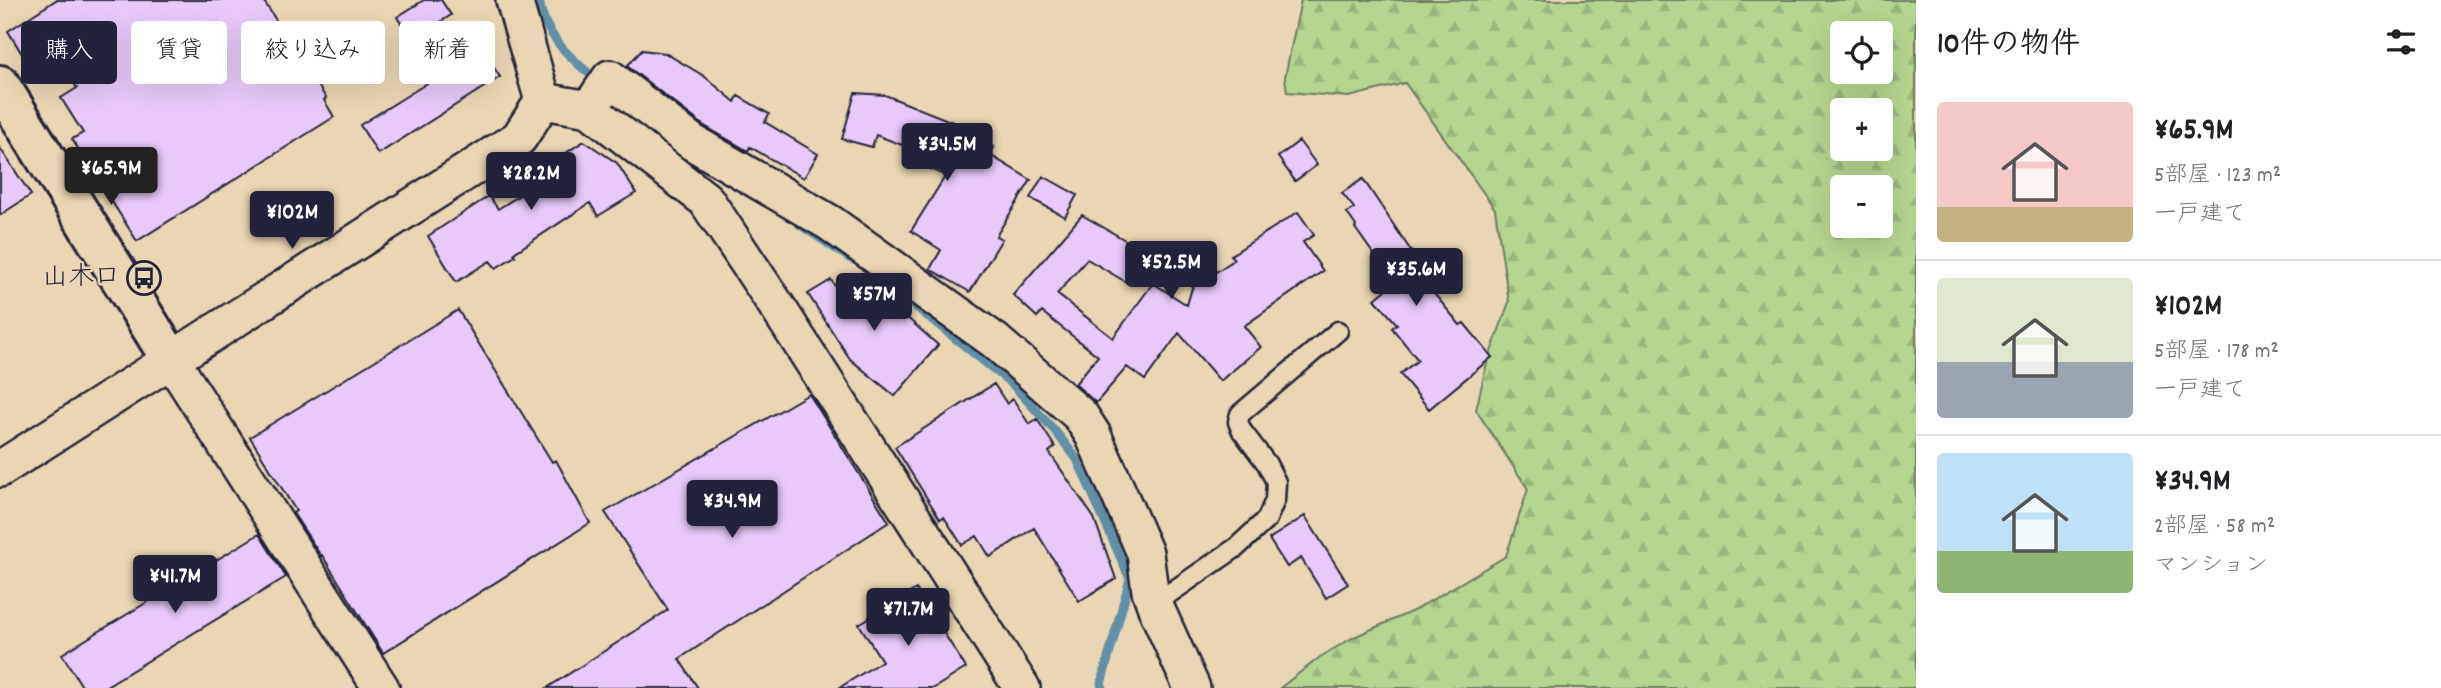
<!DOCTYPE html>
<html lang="ja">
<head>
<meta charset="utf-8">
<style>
	:root { --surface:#fff; --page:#f2f2f2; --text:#202124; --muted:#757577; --line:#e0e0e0; --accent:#22223b }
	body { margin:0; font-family:Dekko,"Klee One",sans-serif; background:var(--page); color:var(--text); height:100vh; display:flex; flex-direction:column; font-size:26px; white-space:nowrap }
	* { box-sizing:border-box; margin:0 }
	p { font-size:23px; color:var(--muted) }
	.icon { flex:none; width:38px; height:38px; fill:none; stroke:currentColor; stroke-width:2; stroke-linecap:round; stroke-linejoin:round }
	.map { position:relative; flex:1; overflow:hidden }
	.details { display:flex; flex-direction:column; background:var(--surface); width:525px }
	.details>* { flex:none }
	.hud { position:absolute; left:21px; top:21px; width:665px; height:63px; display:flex; gap:14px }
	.controls { position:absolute; left:1830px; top:21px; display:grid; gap:14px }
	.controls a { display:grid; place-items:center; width:63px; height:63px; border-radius:7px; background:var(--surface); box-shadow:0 7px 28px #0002; font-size:35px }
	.price { position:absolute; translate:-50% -60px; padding:0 16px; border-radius:7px; background:var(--accent); color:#fff; font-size:23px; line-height:46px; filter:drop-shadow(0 2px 4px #0008) }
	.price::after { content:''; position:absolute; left:50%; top:42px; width:21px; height:16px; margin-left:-10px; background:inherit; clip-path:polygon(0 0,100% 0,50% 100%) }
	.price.current { background:#222; color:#fff }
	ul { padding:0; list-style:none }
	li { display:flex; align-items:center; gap:21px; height:175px; padding:0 21px }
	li+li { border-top:2px solid var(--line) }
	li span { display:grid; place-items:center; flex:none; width:196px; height:140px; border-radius:7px; color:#555 }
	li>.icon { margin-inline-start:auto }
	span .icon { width:84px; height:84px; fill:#fffc; stroke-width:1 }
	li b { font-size:30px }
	h2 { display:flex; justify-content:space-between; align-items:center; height:84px; padding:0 21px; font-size:30px }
	.tag { padding:0 24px; border-radius:7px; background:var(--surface); box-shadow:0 7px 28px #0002; font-size:24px; line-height:63px }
	.tag.current { background:var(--accent); color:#fff }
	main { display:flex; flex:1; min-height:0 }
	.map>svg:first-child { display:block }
	.forest { fill:url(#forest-firs); stroke:#6c7b64; stroke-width:2; fill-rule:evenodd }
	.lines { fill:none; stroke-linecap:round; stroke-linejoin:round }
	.stream { stroke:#628fa5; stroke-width:9 }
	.building { fill:#e7caf8; stroke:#22223b; stroke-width:2 }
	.lane-casing { stroke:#22223b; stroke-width:23 }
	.street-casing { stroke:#22223b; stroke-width:40 }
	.secondary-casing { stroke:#22223b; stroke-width:44 }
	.lane { stroke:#e9d6b4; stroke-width:18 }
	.street { stroke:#e9d6b4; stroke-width:35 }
	.secondary { stroke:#e9d6b4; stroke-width:38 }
	.labels { text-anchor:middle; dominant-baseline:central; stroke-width:5; stroke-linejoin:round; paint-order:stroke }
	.poi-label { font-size:26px; fill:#22223b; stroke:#e9d6b4; text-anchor:end }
</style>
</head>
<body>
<main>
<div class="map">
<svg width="1916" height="688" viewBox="0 0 1916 688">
	<defs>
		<pattern id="forest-firs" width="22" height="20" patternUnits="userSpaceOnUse" patternTransform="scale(1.75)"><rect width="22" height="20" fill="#b5d48d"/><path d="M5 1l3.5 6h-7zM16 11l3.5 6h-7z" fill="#9bb67b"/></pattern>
	</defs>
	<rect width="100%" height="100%" fill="#e9d6b4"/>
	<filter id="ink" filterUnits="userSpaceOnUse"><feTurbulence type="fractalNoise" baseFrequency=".0143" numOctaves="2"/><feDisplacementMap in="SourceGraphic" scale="14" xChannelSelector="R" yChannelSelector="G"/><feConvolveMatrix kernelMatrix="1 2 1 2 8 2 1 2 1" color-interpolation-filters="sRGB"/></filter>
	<g filter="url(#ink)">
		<path class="forest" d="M1301,0H1916V688H1280L1320,657L1354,637L1413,611L1506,556L1528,489L1476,410L1487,363L1509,302L1495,209L1405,83L1349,97L1287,92L1285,77ZM1843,33H1881V72H1843ZM1843,110H1881V149H1843ZM1843,187H1881V226H1843Z"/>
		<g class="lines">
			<path class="stream" d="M539,0C543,36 574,61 600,83
				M799,224L851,259
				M900,294L1012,384L1055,431L1077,459L1130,579L1101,684L1103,688"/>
		</g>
		<path class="building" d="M56,0H263L326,98L324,100L334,117L137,241L72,139L83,133L61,98L77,88L52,50L29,65L8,31Z
			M424,0H441L451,15L412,41L397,17Z
			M482,49L500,77L378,154L360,125Z
			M642,50L665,53L704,76L735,102L738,96L769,114L765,122L818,154L804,178L750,147L748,151L703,125L627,66Z
			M855,93L885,95L963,126L961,132L994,147L990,155L1031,180L996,236L1002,239L970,292L930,269L941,250L911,231L946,175L921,166L926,154L876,135L872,147L842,139Z
			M584,141L617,163L636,193L598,216L590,203L514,253L515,256L496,268L490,261L456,282L428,236L489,196L498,209L566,165L560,157Z
			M1299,141L1317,165L1295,181L1278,157Z
			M0,148L31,195L0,215Z
			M1043,176L1077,195L1065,217L1030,198Z
			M1363,179L1411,251L1403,256L1460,325L1464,323L1492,357L1429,409L1400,374L1418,360L1392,328L1397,324L1375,299L1394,283L1355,228L1356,226L1347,213L1354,208L1342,193Z
			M1298,212L1314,235L1303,242L1323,271L1244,326L1261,347L1220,381L1179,333L1145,380L1127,367L1096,403L1075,384L1098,356L1042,312L1037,317L1013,295L1082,215L1144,251L1126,282L1087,259L1057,294L1113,338L1153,283L1187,305L1192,288L1234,260L1231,255Z
			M860,278L870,294L877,291L938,345L895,396L850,359L808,294L831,280L838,290Z
			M458,310L552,462L556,460L590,523L383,653L322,555L321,556L293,513L296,511L250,437Z
			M994,384L1007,404L1013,399L1029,424L1037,419L1055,447L1049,452L1094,518L1116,579L1079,601L1034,528L990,557L977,536L962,545L944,517L940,519L895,447Z
			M809,394L889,522L679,659L698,688H547L668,610L605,512Z
			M1305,516L1348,584L1326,598L1301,558L1287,567L1269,539Z
			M259,534L286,577L103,688H83L62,654Z
			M916,589L966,668L934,688H839L882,661L859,624Z"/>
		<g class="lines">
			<g class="lane-casing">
				<path id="lane" d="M1154,604L1237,547L1267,519L1275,500L1276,482L1267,464L1242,431L1238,422L1240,414L1338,331"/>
			</g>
			<g class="street-casing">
				<path id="street" d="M543,101L589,109L706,200L780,311L1022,688
					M589,109L610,78L692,142L830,223L995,341L1080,415L1093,435L1145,553L1150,591L1156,608L1192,688
					M172,361L381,688
					M0,469L519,138L543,101L514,0"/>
			</g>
			<g class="secondary-casing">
				<path id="secondary" d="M0,85L172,361"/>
			</g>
			<use href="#lane" class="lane"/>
			<use href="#street" class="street"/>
			<use href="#secondary" class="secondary"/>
		</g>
	</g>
	<defs>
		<g id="bus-ring" transform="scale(1.75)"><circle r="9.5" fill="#e9d6b4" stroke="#22223b" stroke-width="1.5"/><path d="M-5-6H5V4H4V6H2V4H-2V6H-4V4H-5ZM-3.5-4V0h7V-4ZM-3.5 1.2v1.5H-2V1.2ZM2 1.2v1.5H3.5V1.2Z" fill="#22223b"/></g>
	</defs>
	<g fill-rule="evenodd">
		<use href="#bus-ring" x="144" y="278"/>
	</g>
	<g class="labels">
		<g class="poi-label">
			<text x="120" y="278">山木口</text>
		</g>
	</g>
</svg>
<div class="controls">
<a><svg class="icon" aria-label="locate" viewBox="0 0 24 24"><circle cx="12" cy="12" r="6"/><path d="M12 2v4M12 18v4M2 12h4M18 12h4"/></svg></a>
<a>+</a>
<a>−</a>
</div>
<b class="price" style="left:947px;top:183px">¥34.5M</b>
<b class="price current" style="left:111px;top:207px">¥65.9M</b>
<b class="price" style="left:531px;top:212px">¥28.2M</b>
<b class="price" style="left:292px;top:251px">¥102M</b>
<b class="price" style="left:1171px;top:301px">¥52.5M</b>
<b class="price" style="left:1416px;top:308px">¥35.6M</b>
<b class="price" style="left:874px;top:333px">¥57M</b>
<b class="price" style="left:732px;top:540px">¥34.9M</b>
<b class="price" style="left:175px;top:615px">¥41.7M</b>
<b class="price" style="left:908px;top:648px">¥71.7M</b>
<div class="hud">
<a class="tag current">購入</a>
<a class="tag">賃貸</a>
<a class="tag">絞り込み</a>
<a class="tag">新着</a>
</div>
</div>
<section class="details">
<h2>10件の物件<svg class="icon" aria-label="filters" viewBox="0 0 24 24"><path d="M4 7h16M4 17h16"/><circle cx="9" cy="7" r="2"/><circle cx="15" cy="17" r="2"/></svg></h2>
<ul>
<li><span style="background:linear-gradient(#f6c9c9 75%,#c2b280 0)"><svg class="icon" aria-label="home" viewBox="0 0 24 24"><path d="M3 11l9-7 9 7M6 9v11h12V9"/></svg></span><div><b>¥65.9M</b><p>5部屋 · 123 m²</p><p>一戸建て</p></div></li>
<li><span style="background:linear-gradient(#dfe7d0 60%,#9aa5b1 0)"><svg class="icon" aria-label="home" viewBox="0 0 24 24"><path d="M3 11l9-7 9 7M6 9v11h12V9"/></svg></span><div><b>¥102M</b><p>5部屋 · 178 m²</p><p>一戸建て</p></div></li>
<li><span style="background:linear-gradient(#bfe0f5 70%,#8fb573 0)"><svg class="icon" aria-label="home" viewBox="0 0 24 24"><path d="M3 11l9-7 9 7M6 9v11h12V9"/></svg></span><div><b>¥34.9M</b><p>2部屋 · 58 m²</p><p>マンション</p></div></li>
</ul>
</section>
</main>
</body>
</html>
